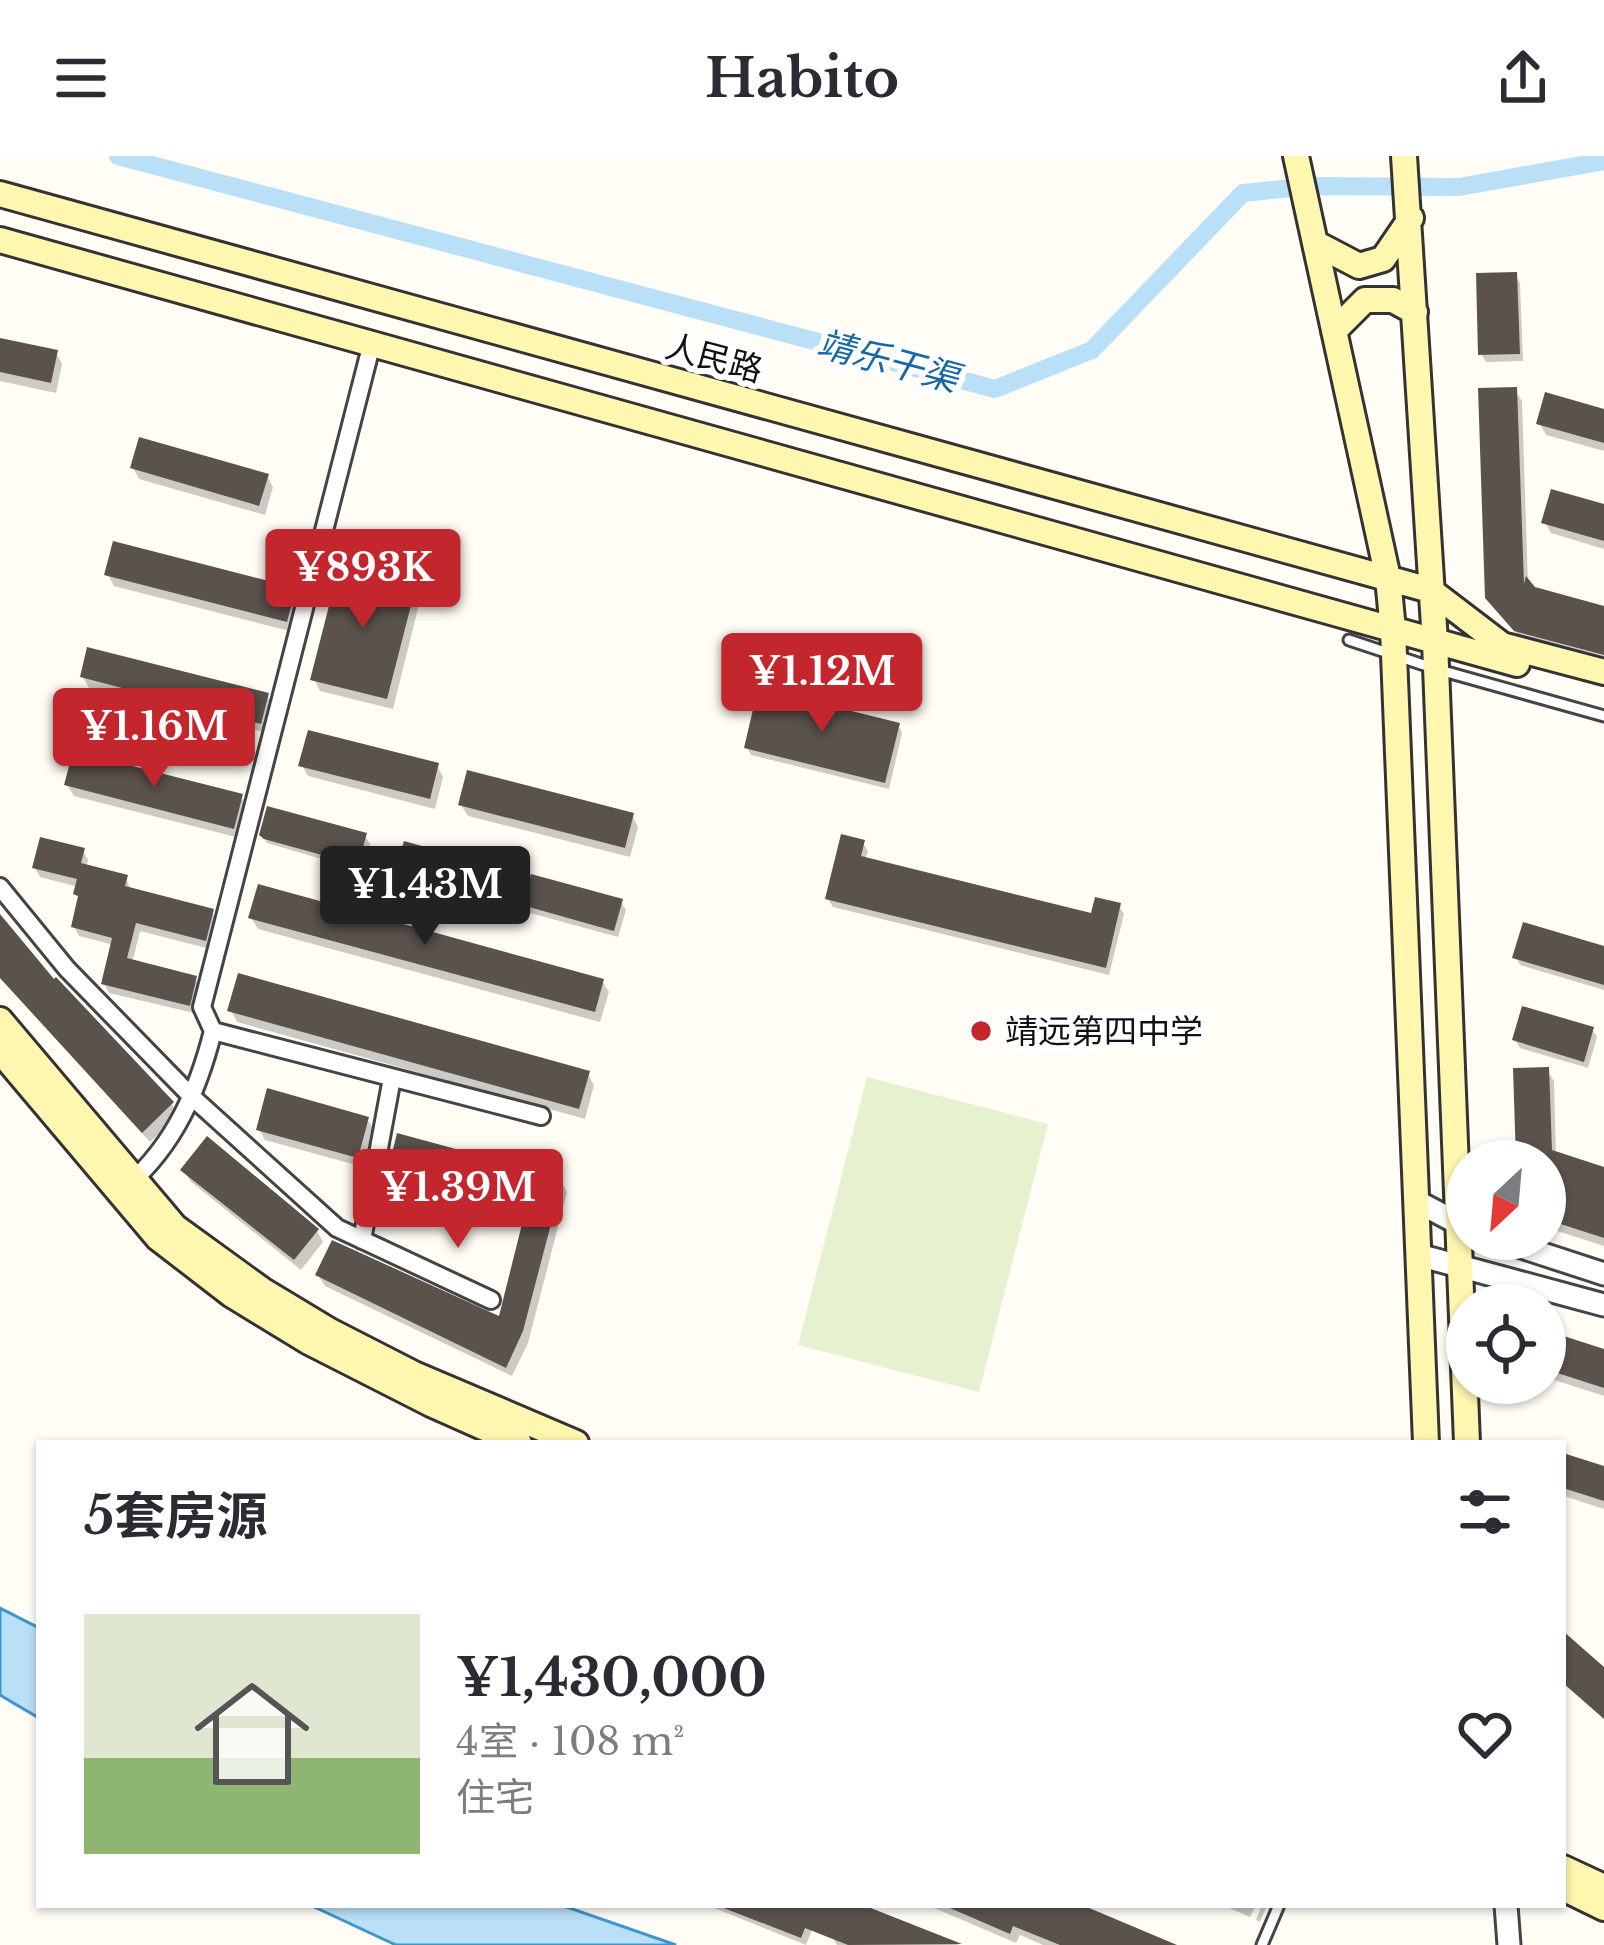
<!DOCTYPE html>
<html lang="zh">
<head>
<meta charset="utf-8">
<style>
	:root { --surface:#fff; --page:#f2f2f3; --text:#2b2b33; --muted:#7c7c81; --accent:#c4262e }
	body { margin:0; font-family:"Libre Baskerville","Noto Sans SC",serif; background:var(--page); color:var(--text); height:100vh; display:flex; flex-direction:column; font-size:45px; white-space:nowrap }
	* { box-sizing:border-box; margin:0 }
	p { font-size:39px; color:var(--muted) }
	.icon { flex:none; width:66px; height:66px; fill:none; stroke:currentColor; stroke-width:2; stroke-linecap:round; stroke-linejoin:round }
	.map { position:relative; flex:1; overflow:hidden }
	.details { position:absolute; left:36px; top:1284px; width:1530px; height:468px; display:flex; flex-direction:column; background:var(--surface); border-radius:0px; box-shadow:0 3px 9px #0004 }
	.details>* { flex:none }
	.needle { width:78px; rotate:206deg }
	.buttons { position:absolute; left:1446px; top:984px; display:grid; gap:24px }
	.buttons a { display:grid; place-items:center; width:120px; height:120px; border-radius:50%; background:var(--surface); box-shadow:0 3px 9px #0004; font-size:60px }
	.price { position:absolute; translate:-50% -102px; padding:0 27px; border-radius:12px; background:var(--accent); color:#fff; font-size:39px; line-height:78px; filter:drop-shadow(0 3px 6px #0008) }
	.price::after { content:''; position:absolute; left:50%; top:72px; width:36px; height:27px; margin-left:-18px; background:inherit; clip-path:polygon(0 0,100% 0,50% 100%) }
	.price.active { background:#222; color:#fff }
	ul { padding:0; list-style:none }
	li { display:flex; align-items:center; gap:36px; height:300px; padding:0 48px }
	li span { display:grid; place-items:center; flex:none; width:336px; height:240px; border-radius:0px; color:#555 }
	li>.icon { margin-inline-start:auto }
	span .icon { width:144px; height:144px; fill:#fffc; stroke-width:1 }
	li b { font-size:51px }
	h2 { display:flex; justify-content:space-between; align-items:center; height:144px; padding:0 48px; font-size:51px }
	header { display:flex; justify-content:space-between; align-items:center; height:156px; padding:0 48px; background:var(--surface); font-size:54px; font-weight:700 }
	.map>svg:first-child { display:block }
	.pitch { fill:#e6f2cf }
	.water { fill:#b9e0f7; stroke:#3f96cf; stroke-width:3 }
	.shadow { fill:#0003 }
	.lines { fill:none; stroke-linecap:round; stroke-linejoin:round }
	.canal { stroke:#b9e0f7; stroke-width:18 }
	.building { fill:#5a524d }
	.service-casing { stroke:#444; stroke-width:15 }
	.minor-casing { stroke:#444; stroke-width:22 }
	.tertiary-casing { stroke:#444; stroke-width:27 }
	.secondary-casing { stroke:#333; stroke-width:30 }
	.service { stroke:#fff; stroke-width:9 }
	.minor { stroke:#fff; stroke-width:16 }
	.tertiary { stroke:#fff; stroke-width:21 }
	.secondary { stroke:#fff6b0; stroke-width:24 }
	.poi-dot { fill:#c4262e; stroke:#fff; stroke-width:4.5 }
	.labels { text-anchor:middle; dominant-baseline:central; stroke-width:12; stroke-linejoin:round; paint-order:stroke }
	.street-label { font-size:33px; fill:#111; stroke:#fff }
	.poi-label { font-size:33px; fill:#111; stroke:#fff; text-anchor:start }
	.water-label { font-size:36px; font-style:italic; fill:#1768a6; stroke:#fff }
</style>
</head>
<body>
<header><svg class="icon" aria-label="menu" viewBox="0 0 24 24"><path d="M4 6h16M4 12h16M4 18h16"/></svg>Habito<svg class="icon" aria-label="share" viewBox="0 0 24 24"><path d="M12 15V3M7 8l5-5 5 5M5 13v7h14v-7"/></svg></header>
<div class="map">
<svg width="1604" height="1789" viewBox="0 0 1604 1789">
	<rect width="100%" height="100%" fill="#fffdf5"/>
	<path class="pitch" d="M867,921L1048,968L979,1236L798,1189Z"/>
	<path class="water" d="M0,1452L39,1472V1562L0,1539Z
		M310,1749H561L676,1789H396Z"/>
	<path class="shadow" d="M1515,119L1520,127L1523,205L1486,206L1481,198Z
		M0,185L56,197L62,208L56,237L0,225Z
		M1515,234L1522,245L1528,428L1533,433L1604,453V507L1524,486L1496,453Z
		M1604,256V295L1546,279L1540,268Z
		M133,312L267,320L273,331L265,359L139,323Z
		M1604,351V393L1551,377L1545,366Z
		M108,419L294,434L301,446L293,476L114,430Z
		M415,429L421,440L393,553L320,535L314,523Z
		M83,521L267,540L274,551L267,577L89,532Z
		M898,569L902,577L889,633L751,599L747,591Z
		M302,609L437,610L443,621L435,653L308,620Z
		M67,629L241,641L248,652L240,682L74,640Z
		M461,649L632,659L638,671L630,701L468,660Z
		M262,679L365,680L370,688L362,715L267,687Z
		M863,687L868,695L865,704L1093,760L1119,750L1124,758L1109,819L833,751L828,743Z
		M83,695L88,704L86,712L126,722L131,735L212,755L217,765L210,793L140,775L132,807L195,822L200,832L194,857L109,837L104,827L114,789L79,780L74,771L80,745L78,731L40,721L35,712Z
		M492,712L496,720L489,746L403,723L398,715Z
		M621,746L626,754L618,781L530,757L526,749Z
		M251,762L602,825L609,836L600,866L258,773Z
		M0,763L54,827L56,825L172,948L178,959L150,986L0,822Z
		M1604,793V834L1520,809L1516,801Z
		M231,855L588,918L594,929L585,963L237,866Z
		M1592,873L1597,881L1588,912L1520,892L1515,884Z
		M1547,914L1554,925L1556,999L1604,1015V1090L1545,1071V1005H1519Z
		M367,963L374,974L363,1011L265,984L259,973Z
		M184,1014L317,1075L323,1086L301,1114L190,1025Z
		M391,1014L561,1025L567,1036L528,1187L512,1220L325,1130L318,1119L501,1164L527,1060L397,1024Z
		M1545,1177L1604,1196V1240L1545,1221Z
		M1563,1313H1604V1353L1564,1340Z
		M707,1749H822L806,1789Z
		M846,1749H855L959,1789H837L832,1781Z
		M927,1749H1074L1166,1789H1043L1020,1779L1016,1787Z
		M1222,1749H1256L1250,1761Z
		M1262,1749H1267L1260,1766L1256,1764Z"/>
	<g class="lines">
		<path class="canal" d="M118,0L995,233L1092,194L1243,37L1310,30L1459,31L1604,5"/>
	</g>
	<path class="building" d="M1517,116L1520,198L1478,199L1476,117Z
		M0,182L58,194L51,227L0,216Z
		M1517,231L1524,428L1526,420L1535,431L1604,450V499L1514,475L1485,442L1478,232Z
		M1545,236L1604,253V287L1536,268Z
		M139,281L269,318L259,350L130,312Z
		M1551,333L1604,348V385L1541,367Z
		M113,385L296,432L287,466L104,419Z
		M340,407L417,426L387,543L310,524Z
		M87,491L269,537L261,568L80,521Z
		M758,532L900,567L885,627L744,592Z
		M308,574L439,607L430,643L298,610Z
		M73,595L243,638L234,673L64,629Z
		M467,614L634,657L625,692L458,649Z
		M267,650L367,677L358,709L264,683L259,679Z
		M841,678L865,684L861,700L1091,757L1095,741L1121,747L1106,812L825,743Z
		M40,681L85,692L81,707L128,719L125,730L214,753L206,785L136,767L127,802L197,820L190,850L101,828L112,782L71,771L78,740L73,738L77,723L32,712Z
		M404,685L494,710L486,740L395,715Z
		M531,718L623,743L614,775L522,749Z
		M258,728L604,823L595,856L248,762Z
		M0,758L54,823L56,821L174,946L142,977L0,822Z
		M1523,766L1604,790V829L1512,802Z
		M238,817L590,915L579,953L227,855Z
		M1522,850L1594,871L1584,906L1512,884Z
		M1549,911L1552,994L1604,1011V1082L1545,1063V1005H1516L1513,912Z
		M267,932L369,961L358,1002L256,974Z
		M397,977L563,1022L523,1175L506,1212L315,1119L332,1084L499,1160L526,1052L388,1014Z
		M207,980L319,1073L294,1104L180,1014Z
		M1545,1174L1604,1193V1232L1545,1213Z
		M1563,1297L1604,1310V1345L1563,1332Z
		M1563,1475L1604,1511V1563L1563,1527Z
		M716,1749H863L962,1788L848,1789L805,1772L801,1782Z
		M943,1749H1082L1177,1789H1060L1013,1770L1010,1778Z"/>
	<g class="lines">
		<g class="service-casing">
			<path id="service" d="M1349,484L1436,513L1604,560
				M1262,1789L1279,1749"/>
		</g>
		<g class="minor-casing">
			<path id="minor" d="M372,187L202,851L213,875L541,960
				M0,731L67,813L191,940L337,1072L491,1144
				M128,1029C175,988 198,934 213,875
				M362,1084L392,922"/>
		</g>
		<g class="tertiary-casing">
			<path id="tertiary" d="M1418,1046L1467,1072
				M1497,1083L1604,1118
				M1418,1099L1604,1149
				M1506,1749L1509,1789"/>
		</g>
		<g class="secondary-casing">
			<path id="secondary" d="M1296,0L1388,422L1393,474L1426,1287
				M1404,0L1435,486L1467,1287
				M0,38L1430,434L1502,489L1604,516
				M0,84L1517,508
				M1315,87L1359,110L1383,103L1411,62
				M1334,175L1365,144H1393L1415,156
				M0,864L175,1071L262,1134L330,1175L414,1218L576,1287
				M0,895L158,1082L232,1139L309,1186L431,1248L519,1287
				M1563,1712L1604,1731
				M1563,1732L1604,1752"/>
		</g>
		<use href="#service" class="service"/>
		<use href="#minor" class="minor"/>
		<use href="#tertiary" class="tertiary"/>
		<use href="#secondary" class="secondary"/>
	</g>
	<circle class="poi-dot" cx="981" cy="875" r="12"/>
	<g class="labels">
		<g class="street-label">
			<text transform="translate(714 202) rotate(15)">人民路</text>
		</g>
		<g class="poi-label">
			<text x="1005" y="875">靖远第四中学</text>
		</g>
		<g class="water-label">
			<text transform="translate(888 205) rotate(15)">靖乐干渠</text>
		</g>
	</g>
</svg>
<div class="buttons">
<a><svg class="needle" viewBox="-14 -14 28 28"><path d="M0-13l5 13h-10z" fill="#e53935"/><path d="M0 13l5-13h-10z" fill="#7c7c81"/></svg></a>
<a><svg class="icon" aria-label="locate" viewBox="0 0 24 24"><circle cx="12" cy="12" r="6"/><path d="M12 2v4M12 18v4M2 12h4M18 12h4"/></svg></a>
</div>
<b class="price" style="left:363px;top:475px">¥893K</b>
<b class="price" style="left:822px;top:579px">¥1.12M</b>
<b class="price" style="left:154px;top:634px">¥1.16M</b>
<b class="price active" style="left:425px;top:792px">¥1.43M</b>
<b class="price" style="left:458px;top:1095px">¥1.39M</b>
<section class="details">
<h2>5套房源<svg class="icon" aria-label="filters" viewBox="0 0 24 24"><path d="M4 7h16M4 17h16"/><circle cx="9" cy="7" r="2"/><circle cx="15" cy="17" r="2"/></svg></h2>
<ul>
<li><span style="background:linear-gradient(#dfe7d0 60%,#8fb573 0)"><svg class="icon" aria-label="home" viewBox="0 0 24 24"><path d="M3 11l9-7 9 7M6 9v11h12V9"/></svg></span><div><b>¥1,430,000</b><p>4室 · 108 m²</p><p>住宅</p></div><svg class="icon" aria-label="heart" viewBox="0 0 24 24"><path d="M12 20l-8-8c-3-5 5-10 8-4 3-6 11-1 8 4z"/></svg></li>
</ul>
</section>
</div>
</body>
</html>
